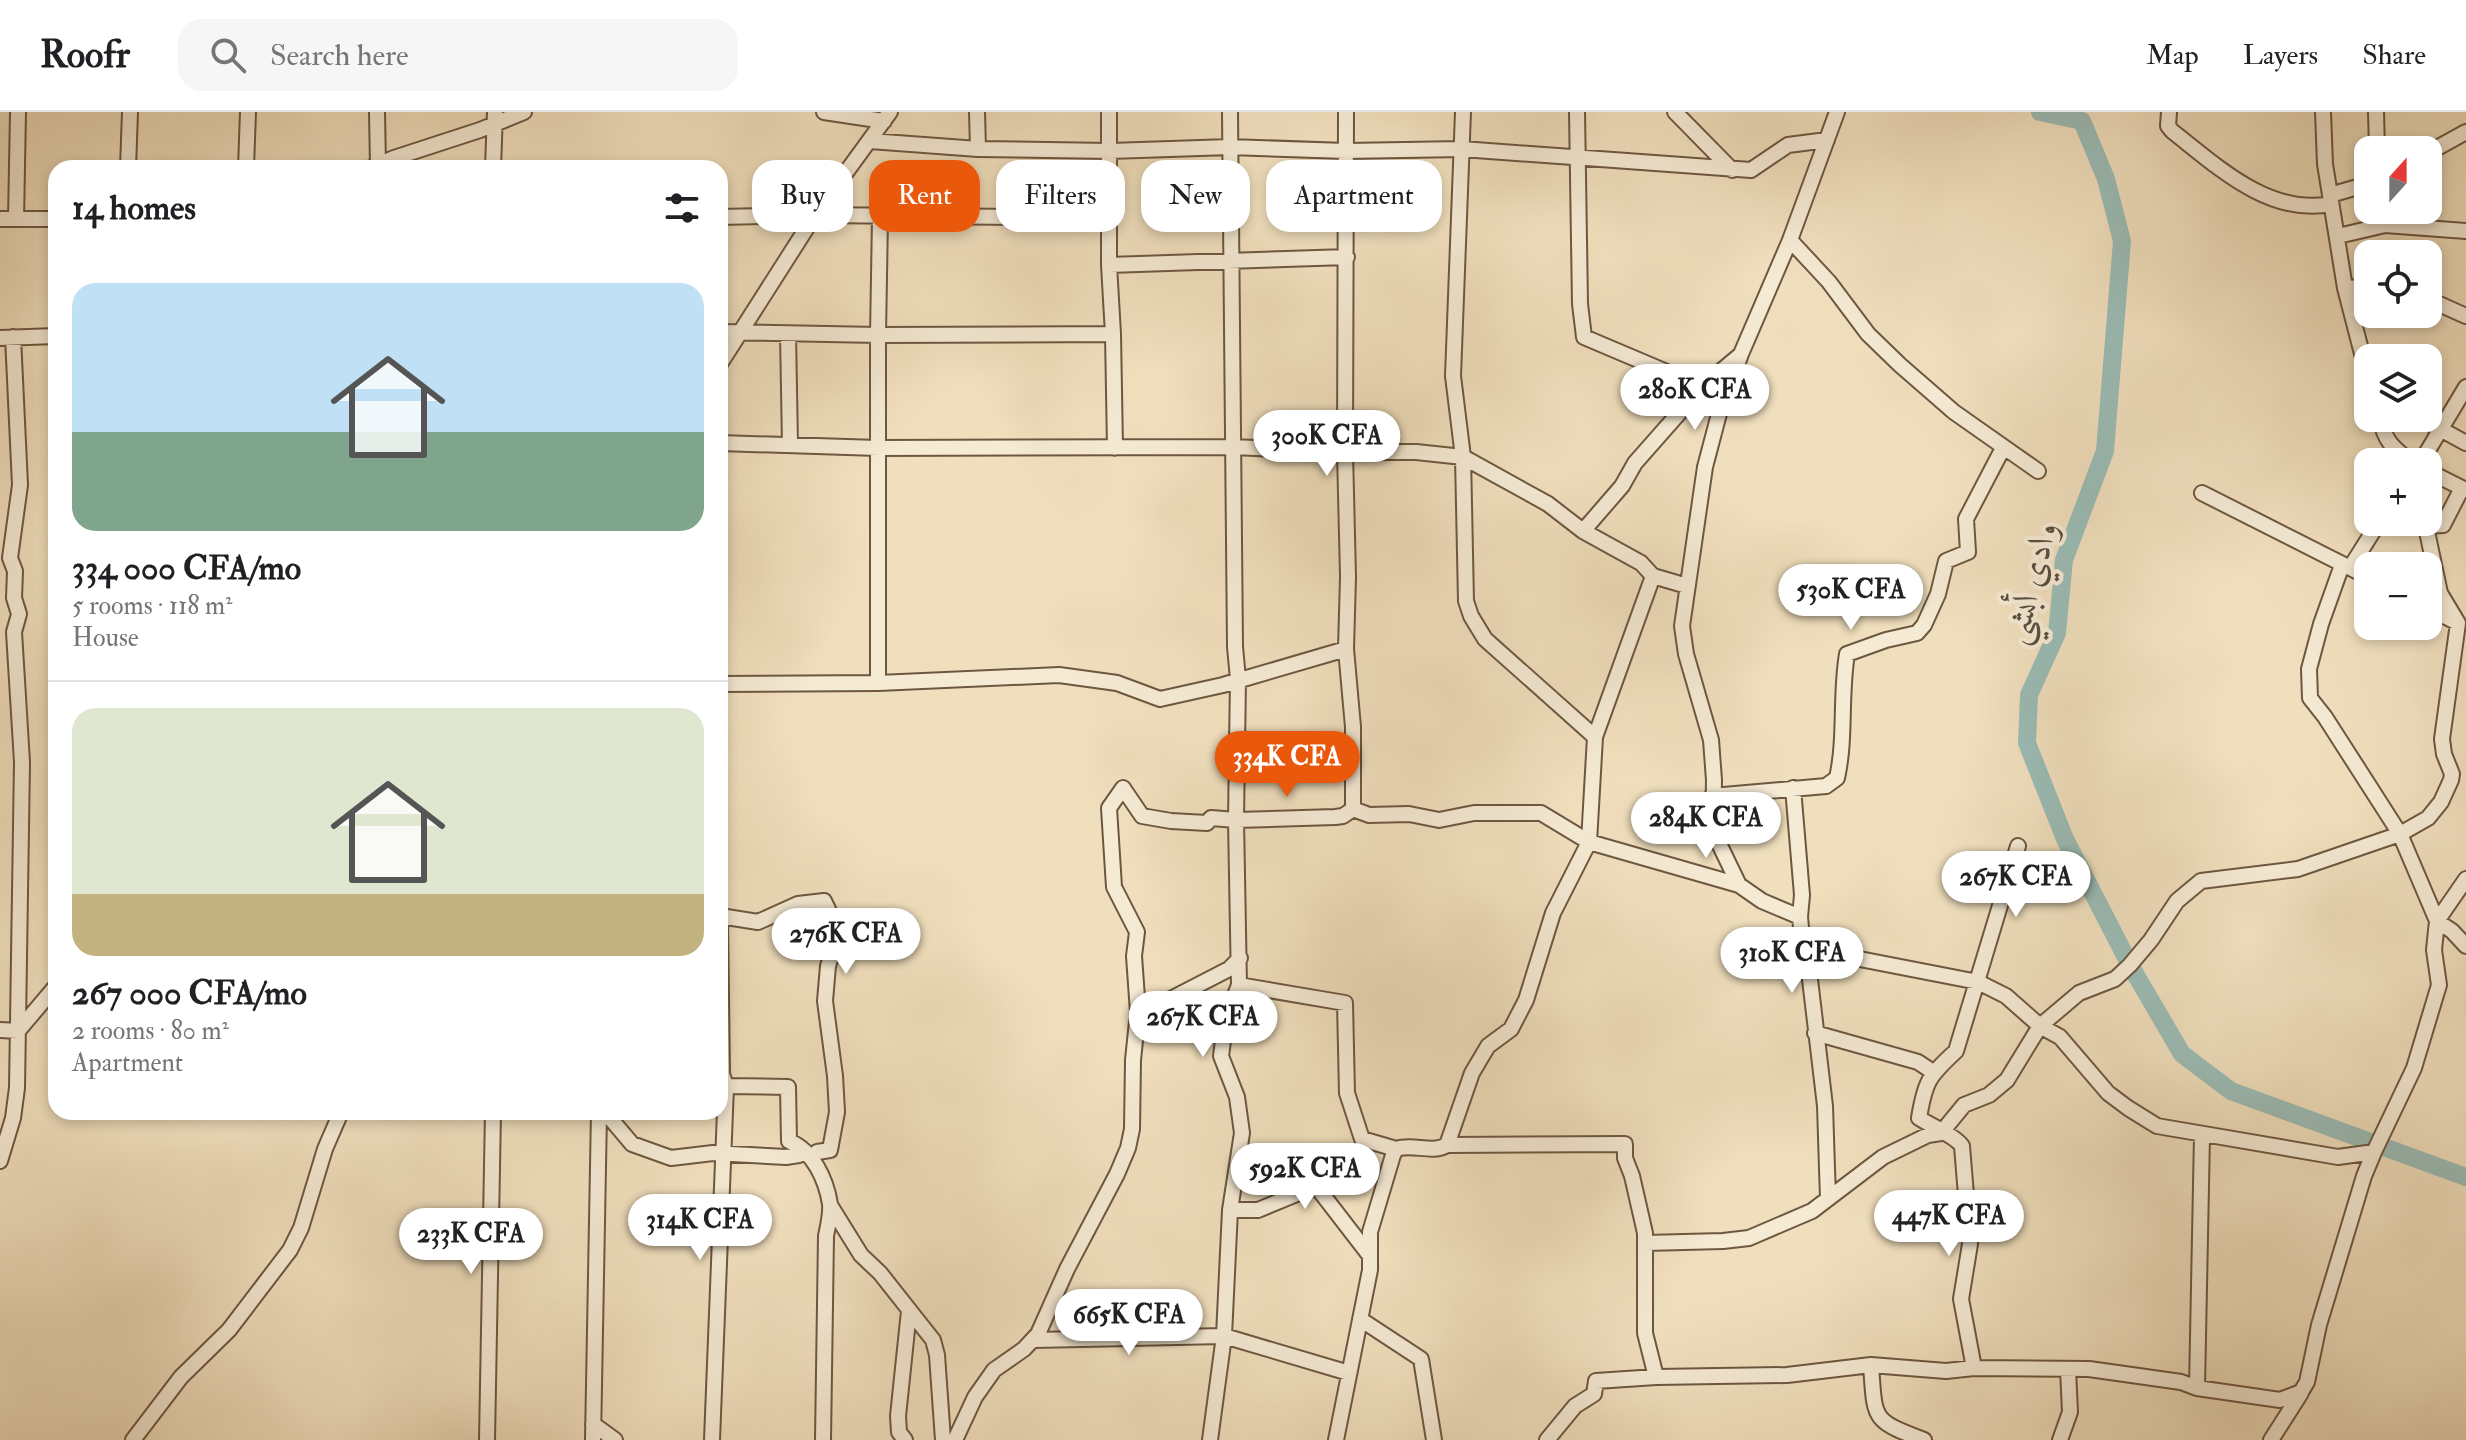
<!DOCTYPE html>
<html lang="en">
<head>
<meta charset="utf-8">
<style>
	:root { --surface:#fff; --page:#f6f6f6; --text:#202124; --muted:#757577; --line:#e0e0e0; --accent:#ea580c }
	body { margin:0; font-family:"IM FELL Double Pica",Amiri,serif; background:var(--page); color:var(--text); height:100vh; display:flex; flex-direction:column; font-size:30px; white-space:nowrap }
	* { box-sizing:border-box; margin:0 }
	p { font-size:26px; color:var(--muted) }
	.icon { flex:none; width:44px; height:44px; fill:none; stroke:currentColor; stroke-width:2; stroke-linecap:round; stroke-linejoin:round }
	.map { position:relative; flex:1; overflow:hidden }
	.panel { position:absolute; left:48px; top:48px; width:680px; height:960px; display:flex; flex-direction:column; background:var(--surface); border-radius:24px; box-shadow:0 4px 12px #0003 }
	.panel>* { flex:none }
	.guide { position:absolute; left:752px; top:48px; width:760px; height:72px; display:flex; gap:16px }
	.needle { width:52px; rotate:21deg }
	.tools { position:absolute; left:2354px; top:24px; display:grid; gap:16px }
	.tools a { display:grid; place-items:center; width:88px; height:88px; border-radius:16px; background:var(--surface); box-shadow:0 4px 12px #0003; font-size:40px }
	.price { position:absolute; translate:-50% -68px; padding:0 18px; border-radius:28px; background:#fff; color:#222; font-size:26px; line-height:52px; filter:drop-shadow(0 2px 4px #0008) }
	.price::after { content:''; position:absolute; left:50%; top:48px; width:24px; height:18px; margin-left:-12px; background:inherit; clip-path:polygon(0 0,100% 0,50% 100%) }
	.price.selected { background:var(--accent); color:#fff }
	ul { padding:0; list-style:none }
	li { display:grid; align-content:center; gap:16px; height:424px; padding:0 24px }
	li+li { border-top:2px solid var(--line) }
	li span { display:grid; place-items:center; height:248px; border-radius:24px; color:#555 }
	li>.icon { margin-inline-start:auto }
	span .icon { width:144px; height:144px; fill:#fffc; stroke-width:1 }
	li b { font-size:34px }
	h2 { display:flex; justify-content:space-between; align-items:center; height:96px; padding:0 24px; font-size:34px }
	.pill { padding:0 28px; border-radius:24px; background:var(--surface); box-shadow:0 4px 12px #0003; font-size:28px; line-height:72px }
	.pill.selected { background:var(--accent); color:#fff }
	header { display:flex; align-items:center; gap:48px; box-sizing:border-box; height:112px; padding:0 40px; background:var(--surface); border-bottom:2px solid var(--line) }
	header strong { font-size:38px }
	nav { display:flex; gap:44px; margin-inline-start:auto; font-size:28px }
	.search { width:560px; height:72px; background:var(--page); display:flex; align-items:center; gap:20px; box-sizing:border-box; padding:0 28px; border-radius:24px; color:var(--muted); font-size:30px }
	.map>svg:first-child { display:block }
	.lines { fill:none; stroke-linecap:round; stroke-linejoin:round }
	.river { stroke:#9bbcb6; stroke-width:18 }
	.minor-casing { stroke:#6e5741; stroke-width:18 }
	.minor { stroke:#f5ead4; stroke-width:14 }
	.labels { text-anchor:middle; dominant-baseline:central; stroke-width:8; stroke-linejoin:round; paint-order:stroke }
	.water-label { font-size:36px; font-style:italic; fill:#584e40; stroke:#f5ead4 }
</style>
</head>
<body>
<header>
<strong>Roofr</strong>
<div class="search"><svg class="icon" aria-label="search" viewBox="0 0 24 24"><circle cx="10" cy="10" r="6"/><path d="M15 15l6 6"/></svg>Search here</div>
<nav><a>Map</a><a>Layers</a><a>Share</a></nav>
</header>
<div class="map">
<svg width="2466" height="1328" viewBox="0 0 2466 1328">
	<rect width="100%" height="100%" fill="#f0dfbd"/>
	<filter id="stains"><feTurbulence type="fractalNoise" baseFrequency=".0025" numOctaves="4"/><feColorMatrix values="0 0 0 0 .2 0 0 0 0 .09 0 0 0 0 .02 0 0 0 .5 -.17"/></filter>
	<radialGradient id="worn" r=".72"><stop offset=".6" stop-color="#630" stop-opacity="0"/><stop offset="1" stop-color="#630" stop-opacity=".3"/></radialGradient>
	<g class="lines">
		<path class="river" d="M2040,0L2082,9L2106,67L2122,129L2105,339L2064,448L2057,521L2029,583L2027,631L2065,727L2130,853L2182,942L2231,979L2466,1065"/>
		<g class="minor-casing">
			<path id="minor" d="M377,0L378,54
				M824,0L884,9
				M977,0L978,37
				M1109,0V153L1113,222L1115,336
				M1463,0L1453,264L1463,345L1466,489L1471,504L1485,527L1595,625
				M1577,0L1580,192L1584,225L1702,275
				M1675,0L1732,58
				M2169,0L2168,14L2172,19C2218,55 2269,104 2331,92
				M2323,0L2325,52L2345,176L2368,265
				M2376,0L2377,38
				M870,29L978,37L1110,39L1230,35L1346,39L1462,37L1751,58L1788,33L1827,28
				M2428,41L2466,20
				M128,56L130,0
				M246,56L248,0
				M371,56L394,46L480,18L524,0
				M493,56L495,0
				M2330,83L2368,72
				M720,105L815,103L1110,106
				M0,107H56
				M16,107L18,0
				M2338,124L2385,113L2466,119
				M1790,128L1829,170L1868,222L1900,253L1954,300L2038,359
				M1109,153L1347,145
				M2345,176L2368,175
				M2428,187L2466,204
				M720,220L878,223L1113,222
				M788,222L790,333
				M0,226L56,224
				M720,252L815,103L890,0
				M2381,306C2383,328 2394,337 2411,350
				M2420,306L2466,331
				M720,331L878,336L1233,335L1345,340H1416L1463,345L1548,392L1583,419L1641,451L1653,464L1687,474
				M2421,350L2466,275
				M2428,359L2466,378
				M2202,381L2368,465
				M2426,414L2443,413L2462,376
				M1583,419L1622,374L1635,351L1702,275L1739,244
				M2342,453L2321,512L2309,557L2310,586L2325,605L2400,722L2437,809L2452,819L2466,834
				M2350,456L2379,410
				M2428,496L2458,511
				M878,571V223L880,106
				M720,572L878,571L1059,563L1117,571L1160,587L1223,573L1346,537
				M1793,676L1802,783L1800,805L1803,836L1809,859L1825,994L1828,1087
				M1712,684L1826,674L1837,666C1846,626 1840,583 1847,542L1886,528L1917,521L1924,513L1938,482L1946,449L1968,440L1966,407L2003,336
				M1353,697L1369,703L1409,702L1439,708L1474,701H1541L1589,730L1739,773
				M720,804L758,810L798,792L824,789L839,820L828,854L825,889L835,964L837,1000L830,1038L817,1040
				M1800,805L1762,789L1739,773L1713,719L1714,668L1711,628L1686,542L1682,514L1705,355L1720,298L1741,242L1790,128L1837,0
				M1239,873L1345,891L1347,981L1362,1027L1396,1037
				M1138,904L1229,857L1240,846
				M0,918L18,919
				M18,919L56,874
				M1815,921L1918,950L1933,960
				M726,974L788,975L789,1029C813,1039 826,1067 830,1092C831,1102 828,1114 826,1124L823,1328
				M605,1000L632,1032L671,1046L713,1041L786,1045L799,1043
				M1447,1033L1625,1032V1046L1632,1064L1645,1121V1221L1656,1265
				M2374,1040L2414,956L2439,873L2434,838L2437,809L2466,767
				M0,1049L13,1006L17,976L22,650L14,520L19,502L14,486L15,459L10,446L20,373L13,225
				M830,1093L861,1143L880,1161L933,1228L937,1243L943,1328
				M1230,1098H1258L1316,1074L1370,1144
				M1645,1131L1723,1129L1749,1126L1812,1099L1883,1045L1928,1023L1941,1021L1964,993L1989,983L2007,968L2040,914L2079,881L2115,867L2130,853L2151,828L2177,789L2201,769L2298,757L2400,722L2428,706L2441,690L2451,668L2452,662L2444,642L2442,627L2458,511L2440,481L2425,410
				M1360,1207L1421,1247L1434,1328
				M1034,1228L1224,1224L1349,1261
				M1871,1253C1875,1308 1871,1308 1924,1328
				M1974,1256L1961,1187L1970,1132L1962,1034C1955,1024 1931,1014 1919,1006C1925,969 1929,964 1956,939L2018,734
				M2197,1276L2202,1023
				M593,1312L615,1328
				M133,1328L181,1265L229,1218L290,1138L301,1116L325,1037L341,1000
				M487,1328L493,1000
				M593,1328L599,1000
				M712,1328L726,974L722,962L720,808
				M905,1328L899,1320L898,1304L909,1199
				M955,1328L975,1285L994,1258L1024,1237L1038,1222L1067,1157L1117,1062L1128,1036L1132,1017L1133,948L1138,900L1134,844L1137,820L1114,775L1109,696L1123,676L1142,704L1171,709L1207,711L1211,706L1236,708L1335,705L1343,704L1353,697V615L1346,537L1348,465L1345,340L1346,0
				M1210,1328L1224,1224L1230,1098L1242,1021L1237,985L1221,944L1226,906L1239,873L1236,708L1238,567L1235,535L1230,0
				M1336,1328L1370,1158V1120L1393,1043L1396,1037C1413,1031 1432,1042 1447,1033L1472,961L1488,934L1511,917L1526,888L1553,801L1589,730L1595,625L1653,464
				M1547,1328L1575,1294L1594,1282L1596,1269L1656,1265L1787,1263L1871,1253L1946,1259L1974,1256L2089,1257L2181,1270L2197,1276L2280,1288L2301,1280L2307,1270L2319,1213L2364,1064L2374,1040L2338,1045L2157,1014L2128,996L2108,981L2060,925L2040,914L2006,884L1978,870L1803,836
				M2060,1328L2070,1300L2068,1257
				M2271,1328L2301,1281"/>
		</g>
		<use href="#minor" class="minor"/>
	</g>
	<g class="labels">
		<g class="water-label">
			<text transform="translate(2030 471) rotate(-75)">وادي أبشي</text>
		</g>
	</g>
	<rect width="100%" height="100%" filter="url(#stains)"/>
	<rect width="100%" height="100%" fill="url(#worn)"/>
</svg>
<div class="tools">
<a><svg class="needle" viewBox="-14 -14 28 28"><path d="M0-13l5 13h-10z" fill="#e53935"/><path d="M0 13l5-13h-10z" fill="#757577"/></svg></a>
<a><svg class="icon" aria-label="locate" viewBox="0 0 24 24"><circle cx="12" cy="12" r="6"/><path d="M12 2v4M12 18v4M2 12h4M18 12h4"/></svg></a>
<a><svg class="icon" aria-label="layers" viewBox="0 0 24 24"><path d="M12 4l9 5-9 5-9-5zM3 14l9 5 9-5"/></svg></a>
<a>+</a>
<a>−</a>
</div>
<b class="price" style="left:1695px;top:320px">280K CFA</b>
<b class="price" style="left:1327px;top:366px">300K CFA</b>
<b class="price" style="left:1851px;top:520px">530K CFA</b>
<b class="price selected" style="left:1287px;top:687px">334K CFA</b>
<b class="price" style="left:1706px;top:748px">284K CFA</b>
<b class="price" style="left:2016px;top:807px">267K CFA</b>
<b class="price" style="left:846px;top:864px">276K CFA</b>
<b class="price" style="left:1792px;top:883px">310K CFA</b>
<b class="price" style="left:1203px;top:947px">267K CFA</b>
<b class="price" style="left:1305px;top:1099px">592K CFA</b>
<b class="price" style="left:1949px;top:1146px">447K CFA</b>
<b class="price" style="left:700px;top:1150px">314K CFA</b>
<b class="price" style="left:471px;top:1164px">233K CFA</b>
<b class="price" style="left:1129px;top:1245px">665K CFA</b>
<div class="guide">
<a class="pill">Buy</a>
<a class="pill selected">Rent</a>
<a class="pill">Filters</a>
<a class="pill">New</a>
<a class="pill">Apartment</a>
</div>
<section class="panel">
<h2>14 homes<svg class="icon" aria-label="filters" viewBox="0 0 24 24"><path d="M4 7h16M4 17h16"/><circle cx="9" cy="7" r="2"/><circle cx="15" cy="17" r="2"/></svg></h2>
<ul>
<li><span style="background:linear-gradient(#bfe0f5 60%,#7fa58c 0)"><svg class="icon" aria-label="home" viewBox="0 0 24 24"><path d="M3 11l9-7 9 7M6 9v11h12V9"/></svg></span><div><b>334 000 CFA/mo</b><p>5 rooms · 118 m²</p><p>House</p></div></li>
<li><span style="background:linear-gradient(#dfe7d0 75%,#c2b280 0)"><svg class="icon" aria-label="home" viewBox="0 0 24 24"><path d="M3 11l9-7 9 7M6 9v11h12V9"/></svg></span><div><b>267 000 CFA/mo</b><p>2 rooms · 80 m²</p><p>Apartment</p></div></li>
</ul>
</section>
</div>
</body>
</html>
